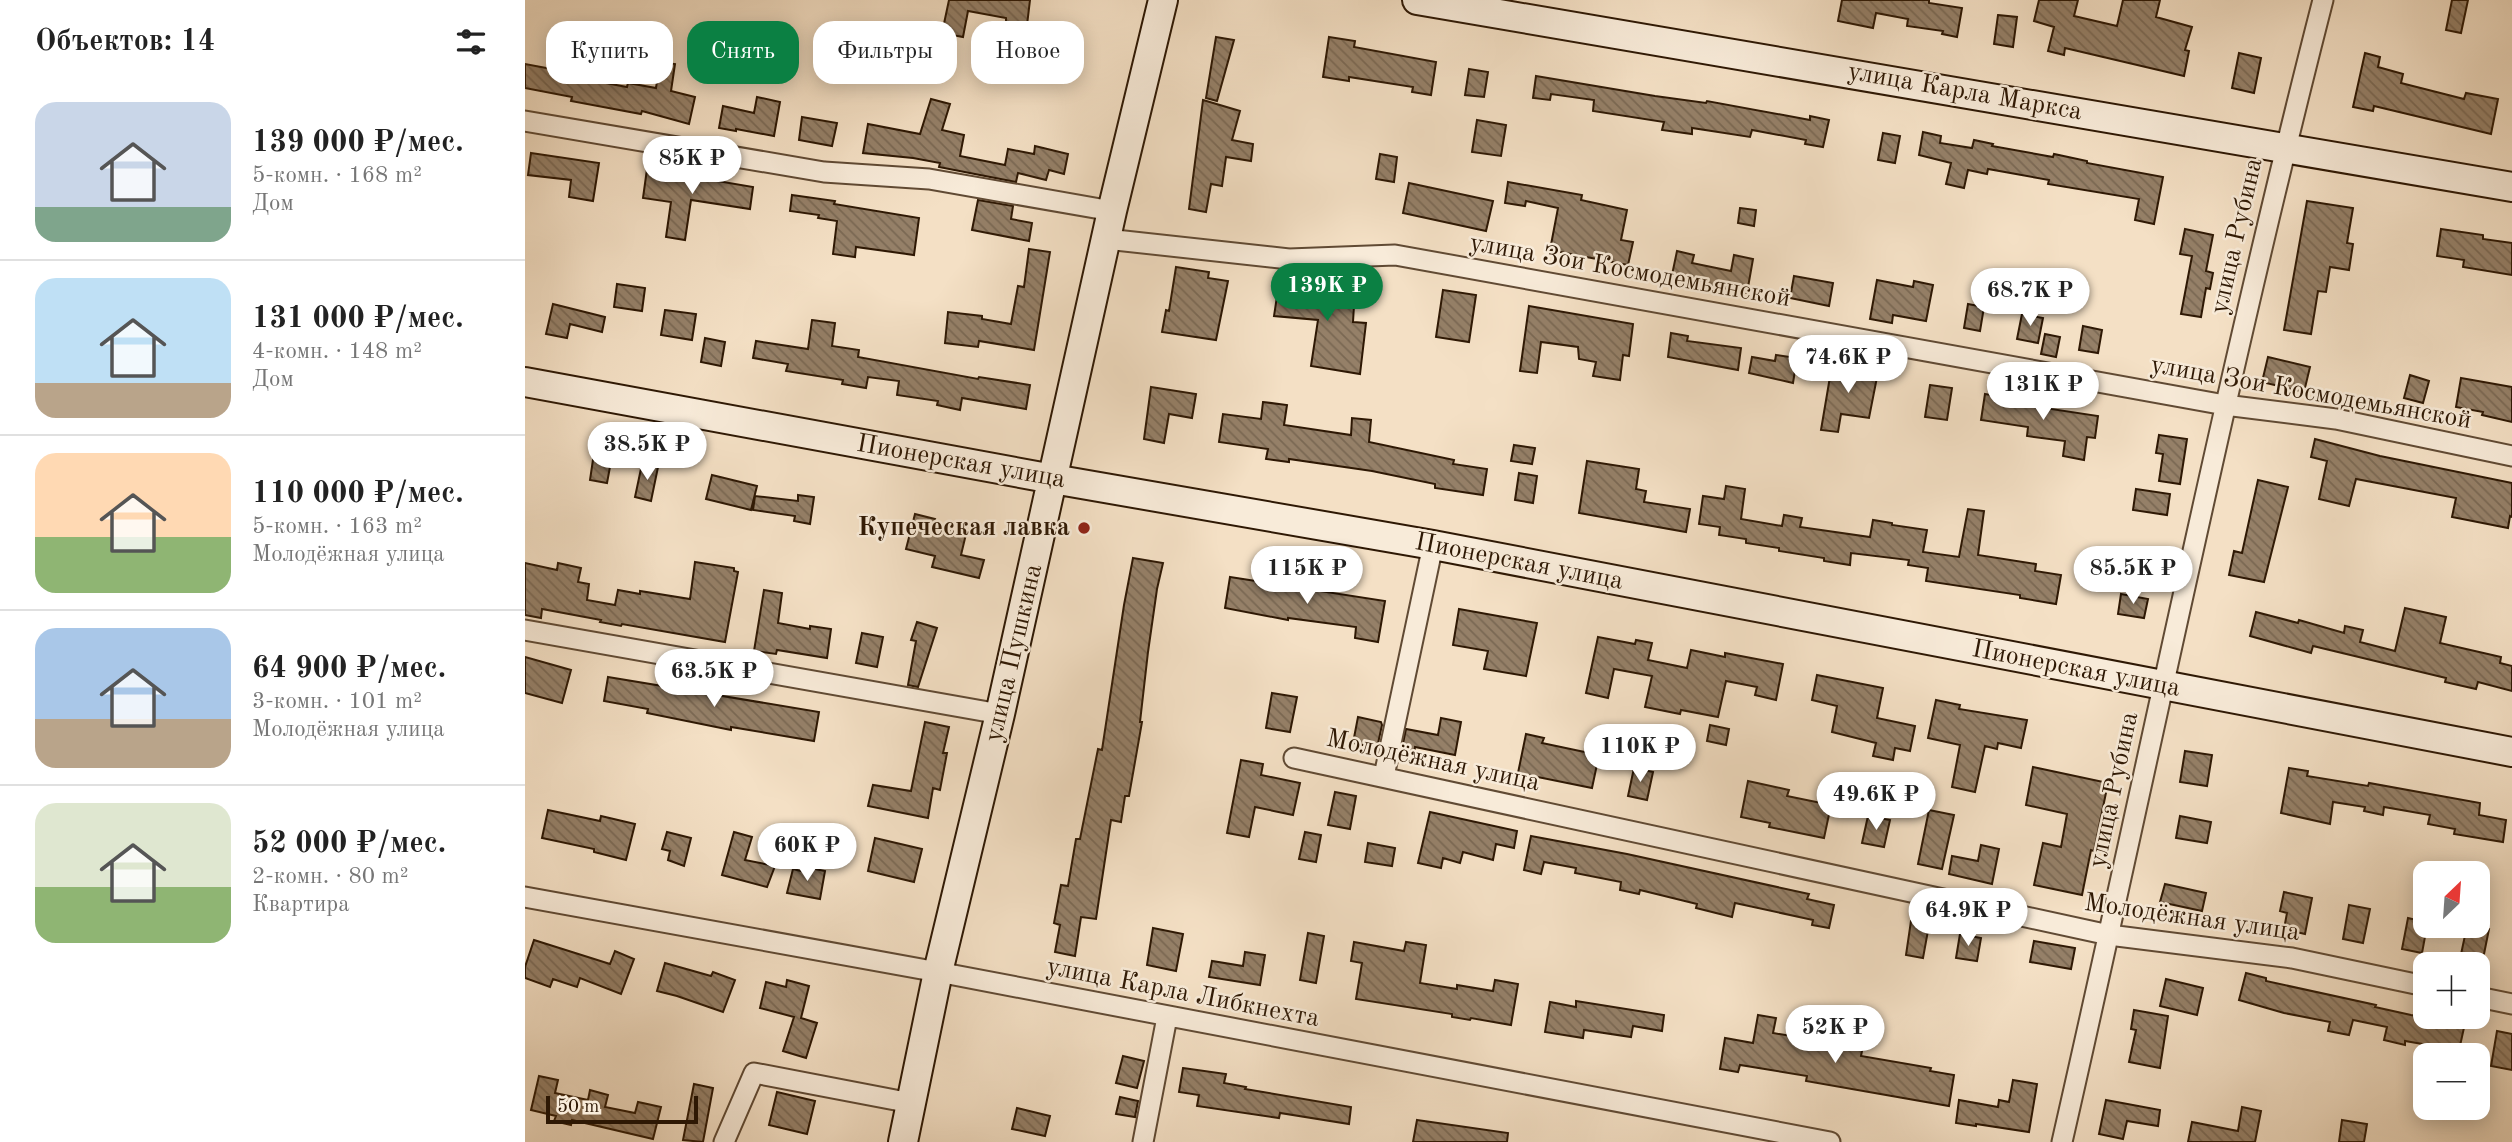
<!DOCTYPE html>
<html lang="ru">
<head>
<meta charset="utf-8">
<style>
	:root { --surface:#fff; --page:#f2f2f2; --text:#222; --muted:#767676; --line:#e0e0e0; --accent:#0b8043 }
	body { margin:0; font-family:"Old Standard TT",serif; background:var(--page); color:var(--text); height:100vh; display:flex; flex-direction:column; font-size:26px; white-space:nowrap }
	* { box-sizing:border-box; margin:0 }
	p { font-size:23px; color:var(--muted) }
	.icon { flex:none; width:38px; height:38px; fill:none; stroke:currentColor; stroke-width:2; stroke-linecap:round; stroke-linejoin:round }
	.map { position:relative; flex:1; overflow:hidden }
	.sheet { display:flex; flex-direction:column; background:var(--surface); width:525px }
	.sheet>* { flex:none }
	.banner { position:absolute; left:21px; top:21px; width:665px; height:63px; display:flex; gap:14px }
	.needle { width:46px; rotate:25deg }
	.fabs { position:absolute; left:1888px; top:861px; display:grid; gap:14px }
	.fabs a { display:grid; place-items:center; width:77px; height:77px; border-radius:14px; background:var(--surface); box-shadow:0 4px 18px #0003; font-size:35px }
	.scale { position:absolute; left:21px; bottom:18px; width:152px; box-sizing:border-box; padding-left:7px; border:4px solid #2e1804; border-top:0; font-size:19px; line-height:24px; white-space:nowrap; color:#2e1804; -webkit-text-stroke:5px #f8ebd9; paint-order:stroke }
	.price { position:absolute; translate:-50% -60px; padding:0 16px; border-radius:24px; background:#fff; color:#222; font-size:23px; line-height:46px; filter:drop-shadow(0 2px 4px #0008) }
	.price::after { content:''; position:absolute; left:50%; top:42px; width:21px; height:16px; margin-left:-10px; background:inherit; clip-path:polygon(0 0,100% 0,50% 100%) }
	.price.selected { background:var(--accent); color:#fff }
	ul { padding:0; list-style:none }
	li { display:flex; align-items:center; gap:21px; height:175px; padding:0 35px }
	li+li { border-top:2px solid var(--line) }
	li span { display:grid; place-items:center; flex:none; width:196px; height:140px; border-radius:21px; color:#555 }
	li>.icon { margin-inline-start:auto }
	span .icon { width:84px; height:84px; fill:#fffc; stroke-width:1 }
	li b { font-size:30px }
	h2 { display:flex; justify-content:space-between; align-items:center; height:84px; padding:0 35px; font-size:30px }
	.tag { padding:0 24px; border-radius:21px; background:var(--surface); box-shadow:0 4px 18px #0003; font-size:24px; line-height:63px }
	.tag.selected { background:var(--accent); color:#fff }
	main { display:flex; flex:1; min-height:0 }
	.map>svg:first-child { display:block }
	.building { fill:url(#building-back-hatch); stroke:#2e1804; stroke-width:2 }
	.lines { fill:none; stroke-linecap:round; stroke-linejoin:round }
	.street-casing { stroke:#604a34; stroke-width:23 }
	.secondary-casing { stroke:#2e1804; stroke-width:32 }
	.street { stroke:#f8ebd9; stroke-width:19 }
	.secondary { stroke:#f8ebd9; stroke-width:28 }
	.poi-dot { fill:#8f2418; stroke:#f8ebd9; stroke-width:2.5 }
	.labels { text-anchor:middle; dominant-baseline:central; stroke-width:5; stroke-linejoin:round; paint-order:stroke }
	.street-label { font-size:26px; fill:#2e1804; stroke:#f8ebd9 }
	.poi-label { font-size:26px; font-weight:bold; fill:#2e1804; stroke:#f8ebd9; text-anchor:end }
</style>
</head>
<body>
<main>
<section class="sheet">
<h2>Объектов: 14<svg class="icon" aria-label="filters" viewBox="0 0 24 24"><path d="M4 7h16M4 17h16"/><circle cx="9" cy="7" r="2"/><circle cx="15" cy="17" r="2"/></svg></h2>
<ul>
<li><span style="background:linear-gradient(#c9d6e8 75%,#7fa58c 0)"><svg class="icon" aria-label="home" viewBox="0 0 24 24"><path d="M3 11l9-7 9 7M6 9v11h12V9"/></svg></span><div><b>139 000 ₽/мес.</b><p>5-комн. · 168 m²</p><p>Дом</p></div></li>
<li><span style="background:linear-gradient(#bfe0f5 75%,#b9a48a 0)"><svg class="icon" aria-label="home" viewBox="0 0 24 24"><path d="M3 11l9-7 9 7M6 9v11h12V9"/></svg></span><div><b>131 000 ₽/мес.</b><p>4-комн. · 148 m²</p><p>Дом</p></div></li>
<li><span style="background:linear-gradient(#ffd9b3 60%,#8fb573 0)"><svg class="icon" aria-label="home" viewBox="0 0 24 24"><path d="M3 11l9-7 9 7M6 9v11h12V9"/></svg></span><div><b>110 000 ₽/мес.</b><p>5-комн. · 163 m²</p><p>Молодёжная улица</p></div></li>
<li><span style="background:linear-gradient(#a9c7e8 65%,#b9a48a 0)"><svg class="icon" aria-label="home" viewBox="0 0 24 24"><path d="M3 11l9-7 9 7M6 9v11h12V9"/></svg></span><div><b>64 900 ₽/мес.</b><p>3-комн. · 101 m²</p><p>Молодёжная улица</p></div></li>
<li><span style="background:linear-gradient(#dfe7d0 60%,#8fb573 0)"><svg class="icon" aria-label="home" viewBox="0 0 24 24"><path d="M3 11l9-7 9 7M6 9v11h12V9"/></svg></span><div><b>52 000 ₽/мес.</b><p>2-комн. · 80 m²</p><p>Квартира</p></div></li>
</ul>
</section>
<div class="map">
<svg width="1987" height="1142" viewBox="0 0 1987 1142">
	<defs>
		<pattern id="building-back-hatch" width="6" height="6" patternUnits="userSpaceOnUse" patternTransform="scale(1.75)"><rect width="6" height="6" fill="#958068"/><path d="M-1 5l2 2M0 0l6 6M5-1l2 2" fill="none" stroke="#7a6853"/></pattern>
	</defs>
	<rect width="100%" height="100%" fill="#f4e0c5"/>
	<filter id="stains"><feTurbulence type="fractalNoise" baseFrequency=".00286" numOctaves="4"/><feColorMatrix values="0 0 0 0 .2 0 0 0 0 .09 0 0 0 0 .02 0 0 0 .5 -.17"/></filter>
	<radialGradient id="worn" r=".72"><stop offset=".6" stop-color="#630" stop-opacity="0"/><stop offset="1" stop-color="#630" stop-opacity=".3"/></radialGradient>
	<path class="building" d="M424,0H505L502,25L481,22V18L443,11L438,37L417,33Z
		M1317,0H1404V3L1437,8L1432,37L1417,34L1418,31L1382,26L1383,19L1351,13L1348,28L1313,21Z
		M1514,0H1553L1549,16L1592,26L1598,0H1635L1631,17L1667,27L1660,50L1664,51L1659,76L1540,48L1539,55L1523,51L1529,27L1509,21Z
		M1927,0H1943L1936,33L1921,30Z
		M1473,15L1492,17L1488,47L1469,44Z
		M691,37L709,40L692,101L681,98Z
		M804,37L830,41L829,47L911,62L906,95L887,92L888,87L824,77V81L798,77Z
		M52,53L74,58L70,81L102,87L103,83L131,88L135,62L150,64L146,91L170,97L164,124L117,111L116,114L46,101L47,97L0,88V64L48,73Z
		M1714,53L1736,58L1729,93L1707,88Z
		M1840,53L1855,57L1853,67L1878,74L1876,83L1939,99L1941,93L1973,99L1966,134L1849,106L1848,111L1828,107Z
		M944,69L963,72L959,97L940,95Z
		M1011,76L1130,96L1181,103L1182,101L1285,120V116L1304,120L1298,147L1280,144L1281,140L1227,130L1225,137L1167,128V134L1137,130L1139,122L1068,111L1069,100L1026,94L1025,100L1008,98Z
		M232,97L255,102L249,136L211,129V131L194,128L198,106L229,113Z
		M406,99L425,104L417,130L439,135L435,156L480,165L483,149L509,154L510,146L543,154L539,174L524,170L521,180L493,173L491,182L414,167L415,163L388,158L338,153L343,124L395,134Z
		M678,100L715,111L707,140L728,144L726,161L701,157L697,186L686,184L681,212L664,209Z
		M277,117L312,123L307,146L274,140Z
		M952,120L981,125L976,156L947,152Z
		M1398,132L1416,136L1415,143L1447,148L1449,140L1468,144L1467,146L1528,157L1529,154L1562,161V163L1638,177L1629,224L1610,220L1614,199L1523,184L1524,180L1463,169L1462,174L1443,170L1439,188L1421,184L1426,163L1394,155Z
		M1358,133L1375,136L1370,163L1353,160Z
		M6,153L74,163L68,201L44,197L46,180L3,175Z
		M855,154L872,157L869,182L851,179Z
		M122,169L228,187L225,209L166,200L160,240L141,237L146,202L118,198Z
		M983,182L1057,195L1056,200L1102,210L1096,240L1108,242L1103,265L1025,250L1033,208L1001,201L1000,206L980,203Z
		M884,183L968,201L961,231L878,213Z
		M267,195L310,201L309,204L394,218L389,255L331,247L330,257L308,254L312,221L293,218L294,215L265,211Z
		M453,200L488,206L486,219L507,223L504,241L447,230Z
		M1782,201L1828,208L1822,243L1828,244L1824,270L1805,267L1801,292L1793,291L1786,334L1759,330Z
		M1215,208L1231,210L1229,226L1213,223Z
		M1660,229L1688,235L1681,271L1688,273L1685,289L1681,288L1676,317L1656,314L1667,256L1655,254Z
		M1916,229L1958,235V239L1987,243V275L1938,267L1939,260L1912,256Z
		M504,249L525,252L509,350L454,341L453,347L420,343L423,312L457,316V319L486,324L493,286L499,287Z
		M1152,251L1169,255L1167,263L1206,271L1209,255L1228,259L1222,293L1179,284L1180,282L1147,275Z
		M651,267L684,272L683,278L703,281L691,340L637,332L641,310L644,311Z
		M1269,276L1308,283L1304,306L1265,298Z
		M1352,280L1388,287L1389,281L1408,285L1401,321L1368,315L1367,323L1345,319Z
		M754,283L830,289L828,322L841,323L835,374L786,366L793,320L749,316Z
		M92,284L120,288L117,311L89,307Z
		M918,290L951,295L944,342L911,337Z
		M28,304L80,317L77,332L45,324L42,338L21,334Z
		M1443,304L1459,307L1455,331L1439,328Z
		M1004,306L1108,324L1104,356L1098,355L1095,380L1068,376L1071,362L1054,359L1053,347L1016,342L1012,373L995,371Z
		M140,310L171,314L167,340L136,335Z
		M1497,314L1518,318L1513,343L1492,339Z
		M287,320L310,323L307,346L334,350L333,357L453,379L454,377L505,385L501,409L437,398L435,410L412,405L413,401L372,395L374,381L343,377L341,388L317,384L318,380L261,371L263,364L228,358L231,341L283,349Z
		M1558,326L1577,330L1573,353L1554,350Z
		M1146,333L1163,336L1162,341L1216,348L1213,370L1143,357Z
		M1520,334L1535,337L1531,357L1516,354Z
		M180,338L200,342L196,366L176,362Z
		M1251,355L1272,358L1268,383L1224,373L1227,357L1250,361Z
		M1743,357L1785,367L1779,392L1737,382Z
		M1307,365L1353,372L1344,418L1316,414L1313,432L1296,430Z
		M1885,375L1904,381L1898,403L1879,398Z
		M1936,378L1987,387V422L1957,415L1958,412L1931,407Z
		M1405,385L1427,388L1422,420L1400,417Z
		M626,387L671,394L667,418L644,414L639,443L619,439Z
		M1460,394L1526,405V409L1573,416L1570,438L1562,437L1559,460L1538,456L1540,441L1502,436L1503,427L1456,420Z
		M738,402L762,405L759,425L826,435L827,418L846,420L844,442L929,460L928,464L962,469L958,495L910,488V484L847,471L764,459V462L741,459L743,449L694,442L698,414L736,419Z
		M1634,435L1662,439L1655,484L1634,481L1638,454L1631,453Z
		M1790,439L1855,456L1987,483V517L1985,516L1983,528L1927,517L1931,498L1831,479L1824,506L1794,499L1802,461L1786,457Z
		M989,445L1010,448L1007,464L986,461Z
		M69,453L87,456L82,483L65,480Z
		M1062,461L1114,469L1111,489L1121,491L1119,502L1165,509L1161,532L1054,513Z
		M117,464L133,467L126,501L110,497Z
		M994,473L1012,476L1008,503L990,500Z
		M187,475L232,486L226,510L181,499Z
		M1733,480L1763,487L1739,582L1704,575L1709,551L1717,553Z
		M1201,486L1220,489L1216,519L1257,526L1259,515L1277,518L1275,527L1345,537L1348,520L1367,523V525L1402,530L1398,552L1434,557L1443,509L1459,511L1453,555L1511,564L1510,571L1536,575L1531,604L1495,598V595L1401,581L1403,568L1383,565L1384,560L1326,553L1325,565L1299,561V558L1254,551V548L1221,543V539L1194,535L1195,527L1174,524L1178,496L1199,499Z
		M1611,489L1645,494L1642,515L1608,510Z
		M273,495L289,497L285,524L269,521L270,516L228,510L230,496L273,501Z
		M390,514L410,519L408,526L441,534L436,555L459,560L454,578L407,567L410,556L381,549Z
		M608,558L638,563L632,589L623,652L615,722H617L604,796H600L596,822L586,820L571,919L556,917L550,956L530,952L535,925L529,923L536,885L543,886L551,839H555L573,749L577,750L599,605Z
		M170,562L209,568V571L213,572L200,642L97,624L96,626L75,622L76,620L17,609L16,618L0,615V563L32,570L33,563L56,568L53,582L64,584L62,600L90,605L93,590L115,594V591L165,599Z
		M705,577L860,601L853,642L830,638L831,627L763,618V620L700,608Z
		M239,590L257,593L253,623L285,629V626L306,629L302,658L252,650L251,654L229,651Z
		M1596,594L1623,599L1619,618L1593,614Z
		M1880,608L1921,617L1915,643L1976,657L1975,663L1987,666V691L1953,682L1951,689L1920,682L1921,678L1788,646L1786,653L1725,636L1731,612L1773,623L1774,620L1819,633L1820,626L1838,630L1835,642L1870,651Z
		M934,609L1012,623L1001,676L959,669L963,651L928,645Z
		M392,622L412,628L393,687L383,685L391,641L386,640Z
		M337,633L358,637L352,667L331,663Z
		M1073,637L1110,644L1111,640L1127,643L1123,660L1162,668L1166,650L1200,657V653L1258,664L1251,700L1230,695L1232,687L1201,681L1193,717L1156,710L1155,714L1120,707L1127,676L1089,669L1083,698L1061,693Z
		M0,657L46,670L37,703L0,693Z
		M1292,675L1358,688L1352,718L1390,726L1385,751L1370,748L1368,760L1348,756L1351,743L1307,732L1312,706L1287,700Z
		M83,677L294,712L289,741L206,727V730L122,713L123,709L79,701Z
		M747,693L772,697L765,732L741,728Z
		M1411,700L1435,705L1434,709L1502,720L1496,748L1473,743L1472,749L1460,746L1450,792L1427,787L1435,745L1403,738Z
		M833,717L856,722L857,725L852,748L828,743Z
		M916,718L936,722L930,755L890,747L889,755L876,753L881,729L913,735Z
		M400,722L424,727L418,753H422L415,790L408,788L403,818L343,806L348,785L386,791Z
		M1185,725L1204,729L1201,745L1182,741Z
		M1001,734L1019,738L1017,743L1074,755L1067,788L993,773Z
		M1660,751L1687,755L1682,786L1655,782Z
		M716,760L738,764L736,775L775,783L768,815L730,807L724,837L702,833Z
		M1508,767L1583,783L1569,851L1566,850L1557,895L1509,885L1518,843L1536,847L1542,814L1501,805Z
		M1109,768L1128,772L1122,800L1103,796Z
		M1764,768L1783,771L1782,776L1843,786L1844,783L1955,803L1954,815L1981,820L1978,842L1929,834L1930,829L1903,824L1905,815L1859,807L1858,815L1839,811L1840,807L1808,802L1805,824L1756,813Z
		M1223,781L1264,790L1262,796L1306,805L1299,838L1244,827L1245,823L1216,817Z
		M810,792L831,796L825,829L803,825Z
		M23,810L75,821L76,816L110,824L101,860L69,852V849L17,838Z
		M1404,810L1429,815L1417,869L1393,864Z
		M905,812L992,831L989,848L971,844L968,860L938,852L935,863L918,858L916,868L893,863Z
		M1343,816L1365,820L1359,847L1337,843Z
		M1655,816L1686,822L1682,843L1651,838Z
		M142,832L166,838L159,866L143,860L145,851L137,849Z
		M209,832L227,837L220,860L250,866L242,887L197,875Z
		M780,832L796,835L791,862L774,859Z
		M1006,836L1102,854L1284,894L1282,899L1309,905L1304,928L1287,925L1288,920L1210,903L1207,917L1171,908L1172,904L1115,890L1114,894L1095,890L1096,882L1050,873L1051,868L1019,862L1016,874L999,870Z
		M350,838L397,849L389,882L343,871Z
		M843,843L870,848L867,866L840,862Z
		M1456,845L1474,849L1467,884L1424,874L1427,856L1453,861Z
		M285,868L300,871L295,899L262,893L268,869L284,873Z
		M1640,884L1681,893L1677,911L1635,902Z
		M1759,892L1787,898L1780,934L1759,929L1762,913L1755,911Z
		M1824,905L1845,909L1838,943L1818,939Z
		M1883,918L1900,922L1902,926L1897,953L1877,949Z
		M1386,921L1404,925L1398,958L1381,955Z
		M1942,926L1964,929L1957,964L1935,959Z
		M628,928L658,934L651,971L622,965Z
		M783,933L799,936L791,983L775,980Z
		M1435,934L1456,938L1452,961L1431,958Z
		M9,940L85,964L90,951L109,959L96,994L55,978L52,987L28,979L25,987L0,978V967Z
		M1509,941L1550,948L1546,969L1505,962Z
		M829,942L879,951L881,942L901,945L895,983L932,989V985L968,991L970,980L993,984L986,1025L946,1018L945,1020L927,1017V1014L831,999L837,963L826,961Z
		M720,952L740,955L735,985L684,977L687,961L718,966Z
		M140,963L186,976L188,972L210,980L198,1012L152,996L132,991Z
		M1721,973L1741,978V981L1851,1005L1850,1007L1886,1015L1940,1023L1933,1055L1914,1051L1915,1047L1880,1041V1045L1859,1040L1862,1027L1828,1020L1824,1035L1803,1031L1805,1022L1759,1013L1714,1000Z
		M1641,979L1678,988L1672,1015L1635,1006Z
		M262,980L284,986L276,1018L292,1023L281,1058L258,1051L269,1017L235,1008L241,982L261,987Z
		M1051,1001L1139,1015L1137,1031L1108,1026L1106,1037L1059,1030L1058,1038L1020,1032L1025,1002L1051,1007Z
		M1609,1010L1643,1016L1635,1068L1604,1062L1611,1030L1606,1029Z
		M1233,1015L1251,1018L1248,1033L1319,1045L1321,1038L1339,1041L1336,1056L1406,1068L1405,1071L1429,1075L1424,1106L1281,1081L1282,1076L1215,1065L1213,1072L1195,1069L1200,1038L1228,1043Z
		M1972,1031L1987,1034V1070L1966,1066Z
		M598,1056L619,1061L612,1088L591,1083Z
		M658,1068L701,1074L699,1083L721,1087L720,1089L826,1107L824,1124L755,1113L754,1118L672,1106L674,1095L654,1092Z
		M14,1076L33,1080L30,1093L63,1100L65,1090L83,1095L80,1107L110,1113L113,1102L136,1107L128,1139L47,1120L46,1125L29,1121L31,1116L6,1110Z
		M1488,1080L1512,1084L1504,1132L1451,1124V1126L1431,1123L1434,1100L1473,1107L1474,1100L1484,1102Z
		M169,1084L188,1088L178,1142L158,1140Z
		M252,1092L290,1101L282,1134L244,1125Z
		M595,1097L613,1101L610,1117L591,1114Z
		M1581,1100L1635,1110L1633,1126L1602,1121L1598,1139L1574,1134Z
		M1717,1107L1736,1111L1730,1142H1663L1667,1122L1713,1131Z
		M492,1108L525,1116L520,1136L487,1129Z
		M892,1120L983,1133L982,1142H888Z
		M1817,1120L1842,1124L1839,1142H1814Z"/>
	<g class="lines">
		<g class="street-casing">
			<path id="street" d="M0,121L299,172L404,179L587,211
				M581,239L764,259L870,255L1700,405L1811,419L1987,456
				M0,630L475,714
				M769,758L1584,935L1767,958L1900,986
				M859,776L908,545
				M0,897L413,972L1305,1142
				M1953,997L1987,1004
				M199,1142L229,1073L386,1103
				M618,1142L642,1017
				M1537,1142C1624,761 1701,378 1798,0"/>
		</g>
		<g class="secondary-casing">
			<path id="secondary" d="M892,0L1987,187
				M0,382L528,479L908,545L1987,752
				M378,1142L413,972L475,714L587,211L638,0"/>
		</g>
		<use href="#street" class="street"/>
		<use href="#secondary" class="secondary"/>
	</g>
	<circle class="poi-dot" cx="559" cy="528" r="7"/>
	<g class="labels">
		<g class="street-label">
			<text transform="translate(1440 92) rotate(10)">улица Карла Маркса</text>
			<text transform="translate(1712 236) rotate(-77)">улица Рубина</text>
			<text transform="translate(1105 271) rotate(10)">улица Зои Космодемьянской</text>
			<text transform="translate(1786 393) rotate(10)">улица Зои Космодемьянской</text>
			<text transform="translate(436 462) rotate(10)">Пионерская улица</text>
			<text transform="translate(994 562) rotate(11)">Пионерская улица</text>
			<text transform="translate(489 653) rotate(-77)">улица Пушкина</text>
			<text transform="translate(1551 669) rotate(11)">Пионерская улица</text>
			<text transform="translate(908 761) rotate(12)">Молодёжная улица</text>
			<text transform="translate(1589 790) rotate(-78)">улица Рубина</text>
			<text transform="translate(1667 918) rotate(8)">Молодёжная улица</text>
			<text transform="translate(658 993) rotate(11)">улица Карла Либкнехта</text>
		</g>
		<g class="poi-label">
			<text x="545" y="528">Купеческая лавка</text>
		</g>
	</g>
	<rect width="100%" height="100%" filter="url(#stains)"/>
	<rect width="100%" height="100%" fill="url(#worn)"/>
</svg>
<div class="fabs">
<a><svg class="needle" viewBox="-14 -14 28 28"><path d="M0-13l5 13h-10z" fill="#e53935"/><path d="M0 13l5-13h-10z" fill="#767676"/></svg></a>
<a>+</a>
<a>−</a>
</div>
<div class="scale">50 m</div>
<b class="price" style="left:167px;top:196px">85K ₽</b>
<b class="price selected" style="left:802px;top:323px">139K ₽</b>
<b class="price" style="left:1505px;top:328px">68.7K ₽</b>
<b class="price" style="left:1323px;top:395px">74.6K ₽</b>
<b class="price" style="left:1518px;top:422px">131K ₽</b>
<b class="price" style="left:122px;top:482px">38.5K ₽</b>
<b class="price" style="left:782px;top:606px">115K ₽</b>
<b class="price" style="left:1608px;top:606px">85.5K ₽</b>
<b class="price" style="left:189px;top:709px">63.5K ₽</b>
<b class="price" style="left:1115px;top:784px">110K ₽</b>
<b class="price" style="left:1351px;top:832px">49.6K ₽</b>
<b class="price" style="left:282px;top:883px">60K ₽</b>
<b class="price" style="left:1443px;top:948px">64.9K ₽</b>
<b class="price" style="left:1310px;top:1065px">52K ₽</b>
<div class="banner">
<a class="tag">Купить</a>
<a class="tag selected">Снять</a>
<a class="tag">Фильтры</a>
<a class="tag">Новое</a>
</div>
</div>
</main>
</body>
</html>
